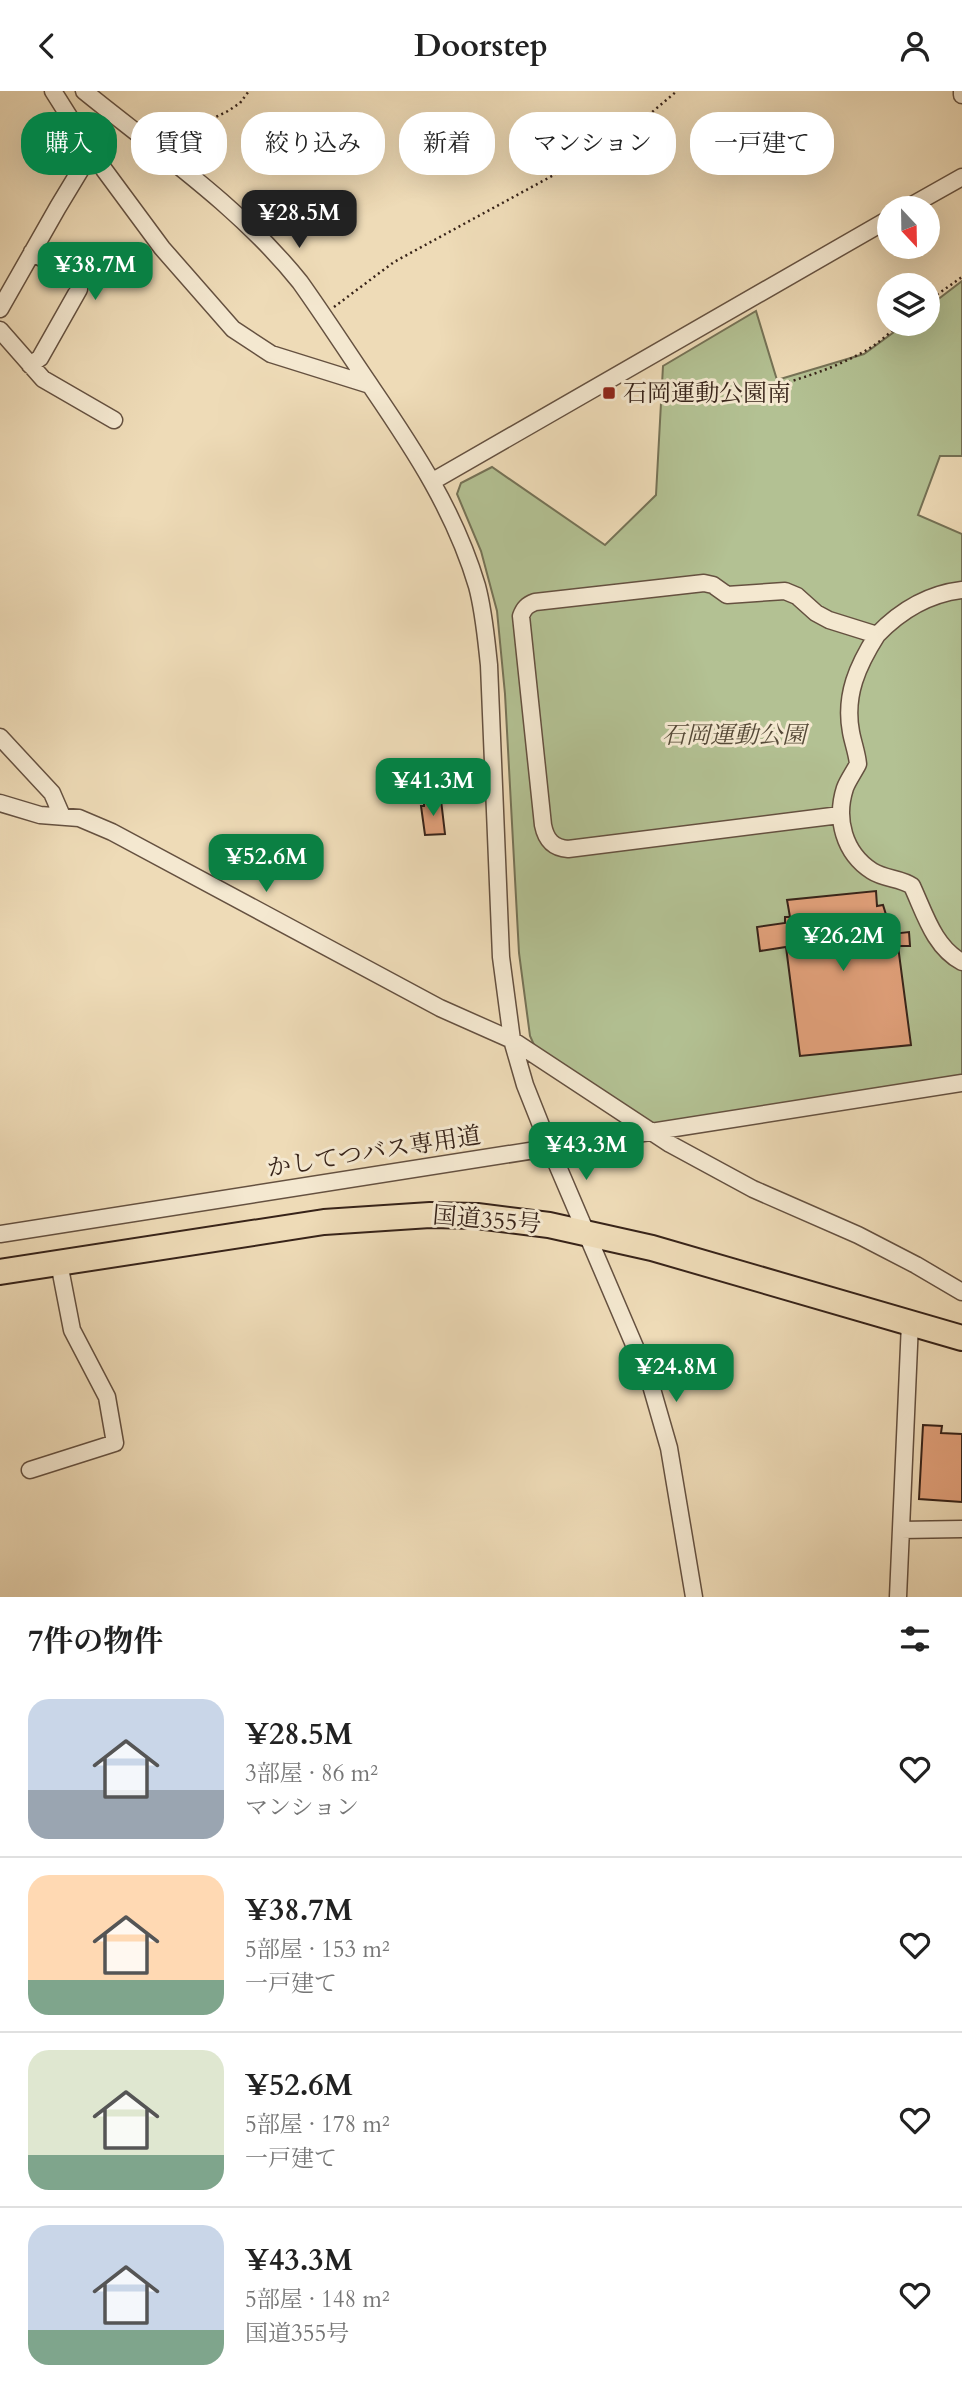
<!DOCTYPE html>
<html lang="ja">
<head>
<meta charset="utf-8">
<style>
	:root { --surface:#fff; --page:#f2f2f2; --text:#222; --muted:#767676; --line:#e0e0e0; --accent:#0b8043 }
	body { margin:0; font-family:Cardo,"Noto Serif JP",serif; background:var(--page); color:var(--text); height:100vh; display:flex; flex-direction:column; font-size:26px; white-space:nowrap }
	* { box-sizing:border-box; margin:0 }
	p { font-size:23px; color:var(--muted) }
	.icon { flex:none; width:38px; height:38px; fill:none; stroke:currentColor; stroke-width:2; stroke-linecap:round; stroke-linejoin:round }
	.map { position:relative; height:1506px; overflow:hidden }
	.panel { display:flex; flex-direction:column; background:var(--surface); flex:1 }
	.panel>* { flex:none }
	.top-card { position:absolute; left:21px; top:21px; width:920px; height:63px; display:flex; gap:14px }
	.needle { width:46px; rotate:158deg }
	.tools { position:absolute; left:877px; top:105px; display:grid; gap:14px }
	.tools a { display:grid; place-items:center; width:63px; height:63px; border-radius:50%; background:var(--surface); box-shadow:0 7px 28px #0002; font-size:35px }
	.price { position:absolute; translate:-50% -60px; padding:0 16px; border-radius:14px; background:var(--accent); color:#fff; font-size:23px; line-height:46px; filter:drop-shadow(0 2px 4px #0008) }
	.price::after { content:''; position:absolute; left:50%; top:42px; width:21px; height:16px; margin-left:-10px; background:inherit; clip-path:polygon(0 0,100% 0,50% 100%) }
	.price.on { background:#222; color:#fff }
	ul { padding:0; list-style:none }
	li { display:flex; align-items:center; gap:21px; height:175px; padding:0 28px }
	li+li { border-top:2px solid var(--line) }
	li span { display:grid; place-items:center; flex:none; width:196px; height:140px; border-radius:21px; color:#555 }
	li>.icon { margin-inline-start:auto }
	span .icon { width:84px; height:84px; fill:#fffc; stroke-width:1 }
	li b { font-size:30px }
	h2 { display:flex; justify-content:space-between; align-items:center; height:84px; padding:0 28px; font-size:30px }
	.tag { padding:0 24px; border-radius:28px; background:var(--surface); box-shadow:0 7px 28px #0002; font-size:24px; line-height:63px }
	.tag.on { background:var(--accent); color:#fff }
	header { display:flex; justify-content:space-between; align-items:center; height:91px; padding:0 28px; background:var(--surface); font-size:32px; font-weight:600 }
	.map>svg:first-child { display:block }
	.green { fill:#b3c193; stroke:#757256; stroke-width:2 }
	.building { fill:#e2a17b; stroke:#372319; stroke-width:2 }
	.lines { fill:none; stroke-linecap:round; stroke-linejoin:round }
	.minor-casing { stroke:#655140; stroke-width:19 }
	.highway-casing { stroke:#372319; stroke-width:28 }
	.path { stroke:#372319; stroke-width:2.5; stroke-dasharray:2 3.5; stroke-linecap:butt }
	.minor { stroke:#f4e8d0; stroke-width:16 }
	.highway { stroke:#eedbb7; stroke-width:24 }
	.poi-dot { fill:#8f2418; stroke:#f4e8d0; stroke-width:2.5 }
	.labels { text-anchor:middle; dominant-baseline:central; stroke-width:6; stroke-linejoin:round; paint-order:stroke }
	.poi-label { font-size:24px; fill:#372319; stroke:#f4e8d0; text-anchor:start }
	.park-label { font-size:24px; font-style:italic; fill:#564a38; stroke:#f4e8d0 }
	.street-label { font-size:24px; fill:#372319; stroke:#f4e8d0 }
</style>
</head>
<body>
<header><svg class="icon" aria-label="back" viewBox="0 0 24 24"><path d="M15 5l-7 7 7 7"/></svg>Doorstep<svg class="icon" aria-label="person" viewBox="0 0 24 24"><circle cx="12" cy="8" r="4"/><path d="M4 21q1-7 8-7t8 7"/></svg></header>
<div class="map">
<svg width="962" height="1506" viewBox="0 0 962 1506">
	<rect width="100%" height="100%" fill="#eedbb7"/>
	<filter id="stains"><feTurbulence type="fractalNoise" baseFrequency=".00286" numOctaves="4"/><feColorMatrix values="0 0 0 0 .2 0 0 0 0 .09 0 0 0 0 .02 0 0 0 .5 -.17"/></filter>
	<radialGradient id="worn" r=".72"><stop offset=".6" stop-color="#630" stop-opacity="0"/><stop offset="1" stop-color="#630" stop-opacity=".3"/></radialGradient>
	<path class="green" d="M962,190V365H940L918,424L962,443V985L654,1034L535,956L530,945L519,862L505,603L497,520L481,460L457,403L461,392L492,376L605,454L656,404L663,275L756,220L777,289L864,263L905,233H928V216Z"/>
	<path class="building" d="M441,709L445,743L425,744L421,715H424V710Z
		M876,800L877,815L883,814L892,843L909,841L910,855H898L911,954L800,965L786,856L760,860L757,836L785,832V826H790L787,809Z
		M923,1334L942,1335L941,1342L962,1343V1411L919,1408Z"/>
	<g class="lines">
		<g class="minor-casing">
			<path id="minor" d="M53,0L94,65L162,157L233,238L271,263L370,294
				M84,0C158,60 240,116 300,191C325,226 348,262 372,297C415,360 455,421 477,495C484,521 486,547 489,574L501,866L512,949L525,994L550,1057L650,1291L669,1357L694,1506
				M962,0V4
				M907,117L962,86
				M0,218L58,116L84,73L94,65
				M0,239L43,288L114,329
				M30,274L40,267L79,198L75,187L32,161
				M433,390L889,128
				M877,544C858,574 844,604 851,641C853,652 857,662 858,673C854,681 848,689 845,697C835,728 844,762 872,780C884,788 901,787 912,795C925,823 934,856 962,871
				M0,646L52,702L62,725
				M0,712L40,724L79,727L112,741L440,917L512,949L670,1053L753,1098L858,1144L916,1174L962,1201
				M840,724L568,758C553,757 546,749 543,734L521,525C524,517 527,514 535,511L704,492L713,494L727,504L785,500L797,505L816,522L829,529L877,544C901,519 928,503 962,499
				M0,1143L962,992
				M30,1379L115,1352L107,1306L72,1239L59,1172
				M901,1439L962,1438
				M898,1506L910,1232"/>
		</g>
		<g class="highway-casing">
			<path id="highway" d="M0,1181L324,1131L430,1124L477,1125L549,1134L652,1157L962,1247"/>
		</g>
		<path class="path" d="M167,50L228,20L240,12L249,0
			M928,210L962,186
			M334,216L394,171L563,79L645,27L677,0
			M730,307C775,295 825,283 865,260C878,253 889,242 900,233"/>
		<use href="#minor" class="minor"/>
		<use href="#highway" class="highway"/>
	</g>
	<rect class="poi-dot" x="602" y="295" width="14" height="14" rx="3.5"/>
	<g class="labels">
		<g class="poi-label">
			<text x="623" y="302">石岡運動公園南</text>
		</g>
		<g class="park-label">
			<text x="734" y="644">石岡運動公園</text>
		</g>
		<g class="street-label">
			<text transform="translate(374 1061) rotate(-9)">かしてつバス専用道</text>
			<text transform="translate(487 1129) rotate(5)">国道355号</text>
		</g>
	</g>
	<rect width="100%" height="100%" filter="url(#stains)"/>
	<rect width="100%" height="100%" fill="url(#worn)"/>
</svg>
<div class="tools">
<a><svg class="needle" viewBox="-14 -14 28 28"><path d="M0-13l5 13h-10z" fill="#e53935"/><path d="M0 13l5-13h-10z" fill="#767676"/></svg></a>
<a><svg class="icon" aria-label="layers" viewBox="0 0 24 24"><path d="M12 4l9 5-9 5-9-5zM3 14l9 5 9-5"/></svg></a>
</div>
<b class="price on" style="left:299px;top:159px">¥28.5M</b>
<b class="price" style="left:95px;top:211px">¥38.7M</b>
<b class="price" style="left:433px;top:727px">¥41.3M</b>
<b class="price" style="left:266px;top:803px">¥52.6M</b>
<b class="price" style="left:843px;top:882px">¥26.2M</b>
<b class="price" style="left:586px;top:1091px">¥43.3M</b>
<b class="price" style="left:676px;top:1313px">¥24.8M</b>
<div class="top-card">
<a class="tag on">購入</a>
<a class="tag">賃貸</a>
<a class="tag">絞り込み</a>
<a class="tag">新着</a>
<a class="tag">マンション</a>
<a class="tag">一戸建て</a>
</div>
</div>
<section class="panel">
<h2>7件の物件<svg class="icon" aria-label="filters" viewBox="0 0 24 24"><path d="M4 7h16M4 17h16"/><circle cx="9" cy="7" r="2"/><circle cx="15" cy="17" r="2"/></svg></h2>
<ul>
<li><span style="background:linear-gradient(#c9d6e8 65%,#9aa5b1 0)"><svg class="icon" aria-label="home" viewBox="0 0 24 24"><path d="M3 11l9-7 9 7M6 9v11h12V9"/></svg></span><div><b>¥28.5M</b><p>3部屋 · 86 m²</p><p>マンション</p></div><svg class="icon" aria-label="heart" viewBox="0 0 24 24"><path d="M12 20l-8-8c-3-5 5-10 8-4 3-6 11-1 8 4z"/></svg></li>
<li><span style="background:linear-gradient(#ffd9b3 75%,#7fa58c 0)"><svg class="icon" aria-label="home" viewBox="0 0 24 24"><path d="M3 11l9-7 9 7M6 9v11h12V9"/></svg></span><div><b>¥38.7M</b><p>5部屋 · 153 m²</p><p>一戸建て</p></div><svg class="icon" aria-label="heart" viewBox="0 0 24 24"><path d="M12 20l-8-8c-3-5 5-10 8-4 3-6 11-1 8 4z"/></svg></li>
<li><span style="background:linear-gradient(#dfe7d0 75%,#7fa58c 0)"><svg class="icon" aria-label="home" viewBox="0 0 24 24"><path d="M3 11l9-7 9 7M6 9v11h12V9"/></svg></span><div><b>¥52.6M</b><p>5部屋 · 178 m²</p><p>一戸建て</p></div><svg class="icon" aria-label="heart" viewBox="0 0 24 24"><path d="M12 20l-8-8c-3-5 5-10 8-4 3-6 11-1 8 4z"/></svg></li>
<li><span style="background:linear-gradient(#c9d6e8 75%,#7fa58c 0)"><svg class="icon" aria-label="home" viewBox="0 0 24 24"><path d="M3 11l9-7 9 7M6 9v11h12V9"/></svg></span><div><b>¥43.3M</b><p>5部屋 · 148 m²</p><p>国道355号</p></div><svg class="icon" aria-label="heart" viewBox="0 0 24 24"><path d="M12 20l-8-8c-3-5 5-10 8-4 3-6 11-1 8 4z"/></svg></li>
</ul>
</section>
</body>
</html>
